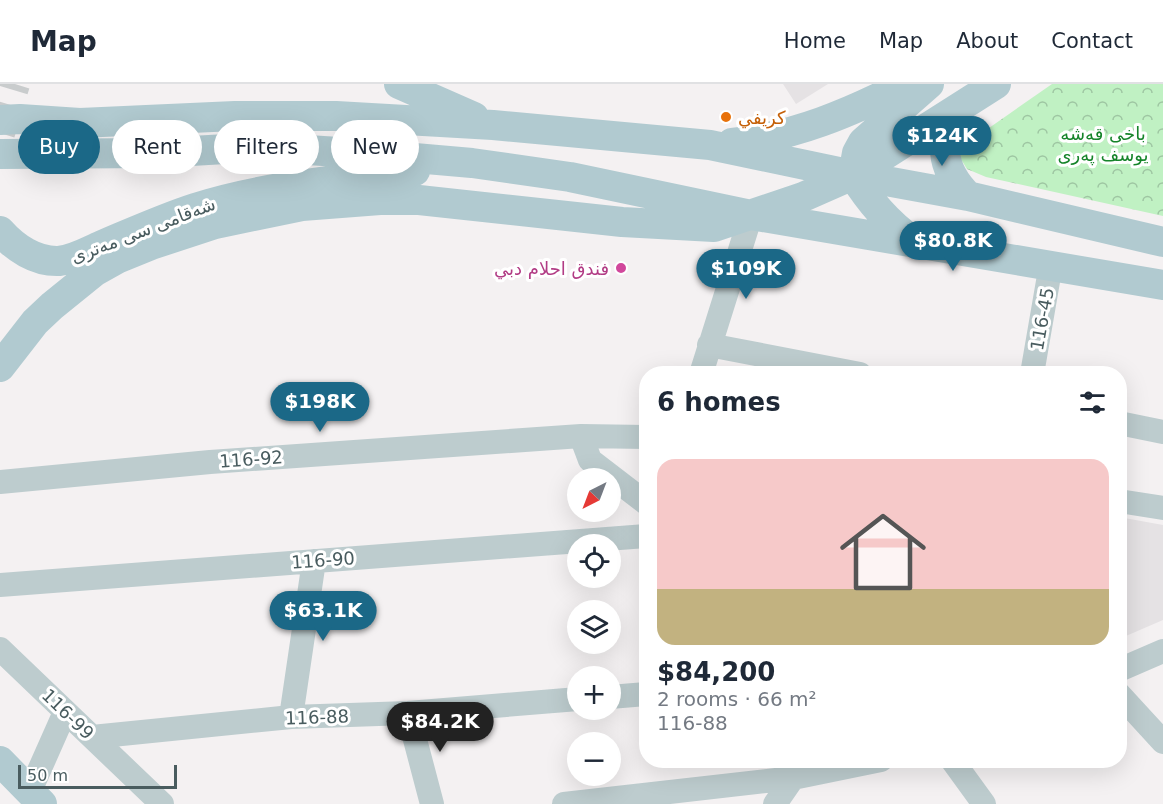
<!DOCTYPE html>
<html lang="en">
<head>
<meta charset="utf-8">
<style>
	:root { --surface:#fff; --page:#f6f6f7; --text:#1f2937; --muted:#747a83; --line:#e0e1e3; --accent:#1b6887 }
	body { margin:0; font-family:"DejaVu Sans",Cairo,sans-serif; background:var(--page); color:var(--text); height:100vh; display:flex; flex-direction:column; font-size:22px; white-space:nowrap }
	* { box-sizing:border-box; margin:0 }
	p { font-size:20px; color:var(--muted) }
	.icon { flex:none; width:33px; height:33px; fill:none; stroke:currentColor; stroke-width:2; stroke-linecap:round; stroke-linejoin:round }
	.map { position:relative; flex:1; overflow:hidden }
	.side { position:absolute; left:639px; top:282px; width:488px; height:402px; display:flex; flex-direction:column; background:var(--surface); border-radius:24px; box-shadow:0 6px 24px #0002 }
	.side>* { flex:none }
	.top-card { position:absolute; left:18px; top:36px; width:531px; height:54px; display:flex; gap:12px }
	.needle { width:39px; rotate:222deg }
	.fabs { position:absolute; left:567px; top:384px; display:grid; gap:12px }
	.fabs a { display:grid; place-items:center; width:54px; height:54px; border-radius:50%; background:var(--surface); box-shadow:0 6px 24px #0002; font-size:30px }
	.scale { position:absolute; left:18px; bottom:15px; width:159px; box-sizing:border-box; padding-left:6px; border:3px solid #495c5f; border-top:0; font-size:16px; line-height:21px; white-space:nowrap; color:#495c5f; -webkit-text-stroke:4px #fff; paint-order:stroke }
	.price { position:absolute; translate:-50% -51px; padding:0 14px; border-radius:21px; background:var(--accent); color:#fff; font-size:20px; line-height:39px; filter:drop-shadow(0 2px 3px #0008) }
	.price::after { content:''; position:absolute; left:50%; top:36px; width:18px; height:14px; margin-left:-9px; background:inherit; clip-path:polygon(0 0,100% 0,50% 100%) }
	.price.on { background:#222; color:#fff }
	ul { padding:0; list-style:none }
	li { display:grid; align-content:center; gap:12px; height:318px; padding:0 18px }
	li span { display:grid; place-items:center; height:186px; border-radius:18px; color:#555 }
	li>.icon { margin-inline-start:auto }
	span .icon { width:108px; height:108px; fill:#fffc; stroke-width:1 }
	li b { font-size:26px }
	h2 { display:flex; justify-content:space-between; align-items:center; height:72px; padding:0 18px; font-size:26px }
	.pill { padding:0 21px; border-radius:27px; background:var(--surface); box-shadow:0 6px 24px #0002; font-size:21px; line-height:54px }
	.pill.on { background:var(--accent); color:#fff }
	header { display:flex; align-items:center; gap:36px; box-sizing:border-box; height:84px; padding:0 30px; background:var(--surface); border-bottom:2px solid var(--line) }
	header strong { font-size:28px }
	nav { display:flex; gap:33px; margin-inline-start:auto; font-size:21px }
	.map>svg:first-child { display:block }
	.education { fill:#e5e2e4 }
	.park { fill:url(#park-crowns) }
	.lines { fill:none; stroke-linecap:round; stroke-linejoin:round }
	.major-tunnel { stroke:#c9cccd; stroke-width:30; stroke-dasharray:30 15; stroke-linecap:butt }
	.minor { stroke:#bdccce; stroke-width:24 }
	.major { stroke:#b1cad0; stroke-width:30 }
	.food-dot { fill:#e8710a; stroke:#fff; stroke-width:2 }
	.hotel-dot { fill:#d1479c; stroke:#fff; stroke-width:2 }
	.labels { text-anchor:middle; dominant-baseline:central; stroke-width:6; stroke-linejoin:round; paint-order:stroke }
	.food-label { font-size:18px; fill:#c56008; stroke:#fff; text-anchor:start }
	.park-label { font-size:18px; fill:#16842a; stroke:#fff }
	.street-label { font-size:18px; fill:#495c5f; stroke:#fff }
	.hotel-label { font-size:18px; fill:#b23c85; stroke:#fff; text-anchor:end }
</style>
</head>
<body>
<header>
<strong>Map</strong>
<nav><a>Home</a><a>Map</a><a>About</a><a>Contact</a></nav>
</header>
<div class="map">
<svg width="1163" height="720" viewBox="0 0 1163 720">
	<defs>
		<pattern id="park-crowns" width="20" height="18" patternUnits="userSpaceOnUse" patternTransform="scale(1.5)"><rect width="20" height="18" fill="#c0f1c3"/><path d="M2 6a3 3 0 1 1 6 0M12 15a3 3 0 1 1 6 0" fill="none" stroke="#9ec6a2"/></pattern>
	</defs>
	<rect width="100%" height="100%" fill="#f4f1f2"/>
	<path class="education" d="M783,0H828L796,20Z
		M1119,433L1163,441V536L1119,555Z"/>
	<path class="park" d="M1052,0H1163V132L986,93L967,85L959,72L960,66L966,60Z"/>
	<g class="lines">
		<path class="major-tunnel" d="M0,49L15,0"/>
		<path class="minor" d="M709,261L860,290
			M701,290L751,131
			M1032,290L1051,180
			M1119,339L1163,348
			M581,352L590,376L646,419
			M0,398L210,378L581,352L646,353
			M1119,417L1163,424
			M0,501L646,452
			M0,565L162,720
			M1119,586L1163,567
			M1119,610L1163,658
			M610,613L646,610
			M408,629L432,720
			M291,633L314,477
			M92,653L291,633L408,629L578,615
			M952,676L984,720
			M30,707L65,628
			M564,720L793,694L881,676
			M775,720L793,694"/>
		<path class="major" d="M399,0L474,33
			M962,23C937,54 940,84 968,112
			M0,36L20,35L80,39L235,32H336L493,41L710,61L853,91L968,112L1163,158
			M732,59C795,52 850,29 906,0
			M0,70L157,69L262,63L369,70L472,79L570,93L751,131L1163,201
			M0,147C15,164 36,178 59,177C75,175 88,167 102,161C133,148 164,134 195,124C267,101 342,96 415,87
			M913,157C887,138 870,118 853,91L857,69L863,58L929,0
			M0,283L35,238L52,222L94,188L119,174L151,161L215,140L302,122L380,116H419L622,138L714,143L803,113L853,91L996,0
			M0,677L42,720"/>
	</g>
	<circle class="food-dot" cx="726" cy="33" r="6"/>
	<circle class="hotel-dot" cx="621" cy="184" r="6"/>
	<g class="labels">
		<g class="food-label">
			<text x="738" y="33">كريفي</text>
		</g>
		<g class="park-label">
			<text x="1103" y="49">باخی قەشە<tspan x="1103" dy="21">یوسف پەری</tspan></text>
		</g>
		<g class="street-label">
			<text transform="translate(143 146) rotate(-21)">شەقامی سی مەتری</text>
			<text transform="translate(1042 235) rotate(-80)">116-45</text>
			<text transform="translate(251 375) rotate(-4)">116-92</text>
			<text transform="translate(323 476) rotate(-4)">116-90</text>
			<text transform="translate(68 630) rotate(44)">116-99</text>
			<text transform="translate(317 633) rotate(-2)">116-88</text>
		</g>
		<g class="hotel-label">
			<text x="609" y="184">فندق احلام دبي</text>
		</g>
	</g>
</svg>
<div class="fabs">
<a><svg class="needle" viewBox="-14 -14 28 28"><path d="M0-13l5 13h-10z" fill="#e53935"/><path d="M0 13l5-13h-10z" fill="#747a83"/></svg></a>
<a><svg class="icon" aria-label="locate" viewBox="0 0 24 24"><circle cx="12" cy="12" r="6"/><path d="M12 2v4M12 18v4M2 12h4M18 12h4"/></svg></a>
<a><svg class="icon" aria-label="layers" viewBox="0 0 24 24"><path d="M12 4l9 5-9 5-9-5zM3 14l9 5 9-5"/></svg></a>
<a>+</a>
<a>−</a>
</div>
<div class="scale">50 m</div>
<b class="price" style="left:942px;top:83px">$124K</b>
<b class="price" style="left:953px;top:188px">$80.8K</b>
<b class="price" style="left:746px;top:216px">$109K</b>
<b class="price" style="left:320px;top:349px">$198K</b>
<b class="price" style="left:323px;top:558px">$63.1K</b>
<b class="price on" style="left:440px;top:669px">$84.2K</b>
<div class="top-card">
<a class="pill on">Buy</a>
<a class="pill">Rent</a>
<a class="pill">Filters</a>
<a class="pill">New</a>
</div>
<section class="side">
<h2>6 homes<svg class="icon" aria-label="filters" viewBox="0 0 24 24"><path d="M4 7h16M4 17h16"/><circle cx="9" cy="7" r="2"/><circle cx="15" cy="17" r="2"/></svg></h2>
<ul>
<li><span style="background:linear-gradient(#f6c9c9 70%,#c2b280 0)"><svg class="icon" aria-label="home" viewBox="0 0 24 24"><path d="M3 11l9-7 9 7M6 9v11h12V9"/></svg></span><div><b>$84,200</b><p>2 rooms · 66 m²</p><p>116-88</p></div></li>
</ul>
</section>
</div>
</body>
</html>
